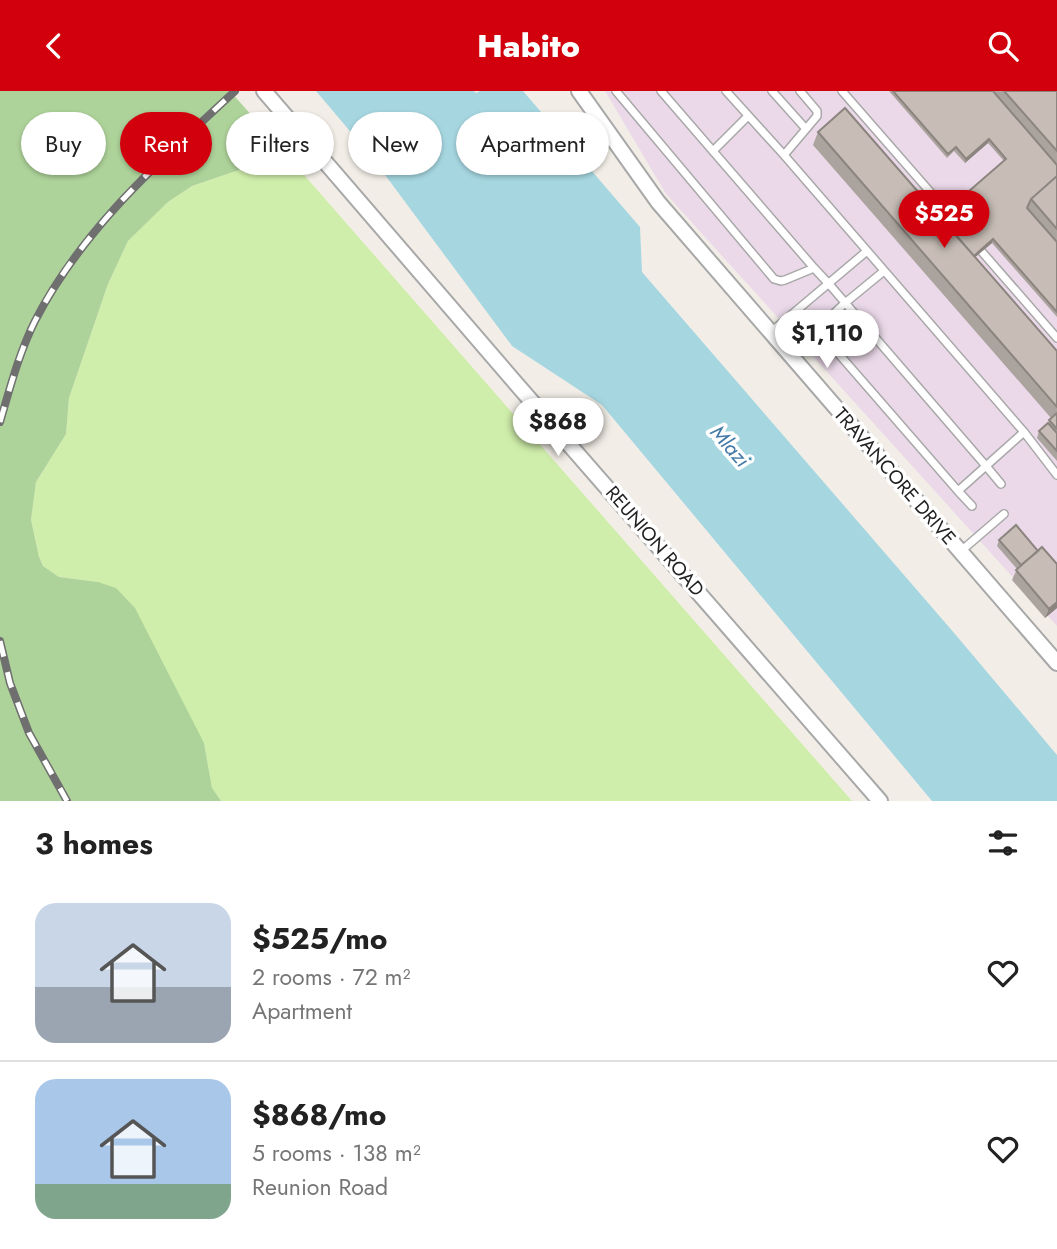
<!DOCTYPE html>
<html lang="en">
<head>
<meta charset="utf-8">
<style>
	:root { --surface:#fff; --page:#f2f2f2; --text:#222; --muted:#767676; --line:#e0e0e0; --accent:#d2000c }
	body { margin:0; font-family:Jost,sans-serif; background:var(--page); color:var(--text); height:100vh; display:flex; flex-direction:column; font-size:26px; white-space:nowrap }
	* { box-sizing:border-box; margin:0 }
	p { font-size:23px; color:var(--muted) }
	.icon { flex:none; width:38px; height:38px; fill:none; stroke:currentColor; stroke-width:2; stroke-linecap:round; stroke-linejoin:round }
	.map { position:relative; height:710px; overflow:hidden }
	.sheet { display:flex; flex-direction:column; background:var(--surface); flex:1 }
	.sheet>* { flex:none }
	.hud { position:absolute; left:21px; top:21px; width:700px; height:63px; display:flex; gap:14px }
	.price { position:absolute; translate:-50% -60px; padding:0 16px; border-radius:24px; background:#fff; color:#222; font-size:23px; line-height:46px; filter:drop-shadow(0 2px 4px #0008) }
	.price::after { content:''; position:absolute; left:50%; top:42px; width:21px; height:16px; margin-left:-10px; background:inherit; clip-path:polygon(0 0,100% 0,50% 100%) }
	.price.current { background:var(--accent); color:#fff }
	ul { padding:0; list-style:none }
	li { display:flex; align-items:center; gap:21px; height:175px; padding:0 35px }
	li+li { border-top:2px solid var(--line) }
	li span { display:grid; place-items:center; flex:none; width:196px; height:140px; border-radius:21px; color:#555 }
	li>.icon { margin-inline-start:auto }
	span .icon { width:84px; height:84px; fill:#fffc; stroke-width:1 }
	li b { font-size:30px }
	h2 { display:flex; justify-content:space-between; align-items:center; height:84px; padding:0 35px; font-size:30px }
	.chip { padding:0 24px; border-radius:32px; background:var(--surface); box-shadow:0 2px 5px #0004; font-size:24px; line-height:63px }
	.chip.current { background:var(--accent); color:#fff }
	header { display:flex; justify-content:space-between; align-items:center; height:91px; padding:0 35px; background:var(--accent); color:#fff; font-size:32px; font-weight:800 }
	.map>svg:first-child { display:block }
	.industrial { fill:#ebd9e9 }
	.grass { fill:#d0eeab }
	.forest { fill:#aed39a }
	.water { fill:#a6d7e1 }
	.lines { fill:none; stroke-linecap:round; stroke-linejoin:round }
	.lane-casing { stroke:#a8a8a8; stroke-width:10 }
	.street-casing { stroke:#a8a8a8; stroke-width:18 }
	.lane { stroke:#fff; stroke-width:7 }
	.street { stroke:#fff; stroke-width:14 }
	.rail-casing { stroke:#6f6f6f; stroke-width:8 }
	.rail { stroke:#fff; stroke-width:5; stroke-dasharray:16; stroke-linecap:butt }
	.wall { fill:#aba39d }
	.shaded-wall { fill:#8b847f }
	.building { fill:#c7bdb6; stroke:#8b847f; stroke-width:2 }
	.labels { text-anchor:middle; dominant-baseline:central; stroke-width:7; stroke-linejoin:round; paint-order:stroke }
	.street-label { font-size:19px; fill:#212121; stroke:#fff }
	.water-label { font-size:21px; font-style:italic; fill:#4279a6; stroke:#fff }
</style>
</head>
<body>
<header><svg class="icon" aria-label="back" viewBox="0 0 24 24"><path d="M15 5l-7 7 7 7"/></svg>Habito<svg class="icon" aria-label="search" viewBox="0 0 24 24"><circle cx="10" cy="10" r="6"/><path d="M15 15l6 6"/></svg></header>
<div class="map">
<svg width="1057" height="710" viewBox="0 0 1057 710">
	<rect width="100%" height="100%" fill="#f2eee7"/>
	<path class="industrial" d="M605,0H1057V535L666,103Z"/>
	<path class="grass" d="M270,45L852,710H221L212,698L204,652L98,491L59,486L43,475L39,466L31,429L36,391L66,343L69,307L108,193L128,150L168,111L192,95L242,78L257,64Z"/>
	<path class="forest" d="M0,0H230L270,45L257,64L242,78L192,95L168,111L128,150L108,193L69,307L66,343L36,391L31,429L39,466L43,475L59,486L98,491L116,497L135,517L204,652L212,697L221,710H0Z"/>
	<path class="water" d="M316,0H474L476,2L480,0H523L640,136L642,181L955,543L1057,664V710H932L602,314L512,255L371,65Z"/>
	<g class="lines">
		<g class="lane-casing">
			<path id="lane" d="M616,0L774,188L781,190L785,189L814,177
				M661,0L814,177L829,193L986,375L958,400L838,262C836,248 848,234 854,223
				M726,0L784,64L1024,341L986,375L1001,393
				M772,0L806,38
				M842,0L966,142
				M713,60L748,25
				M784,64L817,25V20L800,0
				M976,154L1057,247
				M771,241L867,160
				M790,264L845,212L884,180
				M1024,341L1057,384
				M958,400L972,415
				M961,460L1004,423"/>
		</g>
		<g class="street-casing">
			<path id="street" d="M264,0L513,289L880,710
				M579,0L658,111L1057,572"/>
		</g>
		<use href="#lane" class="lane"/>
		<use href="#street" class="street"/>
		<g class="rail-casing">
			<path id="rail" d="M0,331C10,297 19,262 35,230C82,138 161,69 235,0
				M0,550L10,592L29,642L67,710"/>
		</g>
		<use href="#rail" class="rail"/>
	</g>
	<path class="wall" d="M889,0H1057V226L992,152L975,166L1057,260V370L1037,347L1039,340L1048,332L1051,327L813,54L818,41L953,141L972,124L960,110L961,107L1004,70L988,52L965,72L954,60L947,67Z
		M999,449L1057,517L1045,527L1012,489L1017,478L997,455Z"/>
	<path class="shaded-wall" d="M989,48L988,52L965,72L966,68Z
		M993,148L992,152L966,174L967,171Z
		M1057,511V517L1045,527L1049,518Z"/>
	<path class="building" d="M893,0H993L1057,74V85L1031,108L1027,117L1057,151V221L993,148L974,165L953,141L975,122L961,107L1006,68L989,48L966,68L956,56L948,63Z
		M1004,0H1057V60Z
		M845,17L1057,260V316L818,41Z
		M1057,85V138L1031,108Z
		M1057,322V338L1049,329Z
		M1048,332L1057,342V360L1039,340Z
		M1016,434L1038,460L1021,474L999,449Z
		M1042,456L1057,473V511L1049,518L1016,479Z"/>
	<g class="labels">
		<g class="street-label">
			<text transform="translate(895 385) rotate(49)">TRAVANCORE DRIVE</text>
			<text transform="translate(655 450) rotate(49)">REUNION ROAD</text>
		</g>
		<g class="water-label">
			<text transform="translate(730 355) rotate(49)">Mlazi</text>
		</g>
	</g>
</svg>
<b class="price current" style="left:944px;top:159px">$525</b>
<b class="price" style="left:827px;top:279px">$1,110</b>
<b class="price" style="left:558px;top:367px">$868</b>
<div class="hud">
<a class="chip">Buy</a>
<a class="chip current">Rent</a>
<a class="chip">Filters</a>
<a class="chip">New</a>
<a class="chip">Apartment</a>
</div>
</div>
<section class="sheet">
<h2>3 homes<svg class="icon" aria-label="filters" viewBox="0 0 24 24"><path d="M4 7h16M4 17h16"/><circle cx="9" cy="7" r="2"/><circle cx="15" cy="17" r="2"/></svg></h2>
<ul>
<li><span style="background:linear-gradient(#c9d6e8 60%,#9aa5b1 0)"><svg class="icon" aria-label="home" viewBox="0 0 24 24"><path d="M3 11l9-7 9 7M6 9v11h12V9"/></svg></span><div><b>$525/mo</b><p>2 rooms · 72 m²</p><p>Apartment</p></div><svg class="icon" aria-label="heart" viewBox="0 0 24 24"><path d="M12 20l-8-8c-3-5 5-10 8-4 3-6 11-1 8 4z"/></svg></li>
<li><span style="background:linear-gradient(#a9c7e8 75%,#7fa58c 0)"><svg class="icon" aria-label="home" viewBox="0 0 24 24"><path d="M3 11l9-7 9 7M6 9v11h12V9"/></svg></span><div><b>$868/mo</b><p>5 rooms · 138 m²</p><p>Reunion Road</p></div><svg class="icon" aria-label="heart" viewBox="0 0 24 24"><path d="M12 20l-8-8c-3-5 5-10 8-4 3-6 11-1 8 4z"/></svg></li>
</ul>
</section>
</body>
</html>
